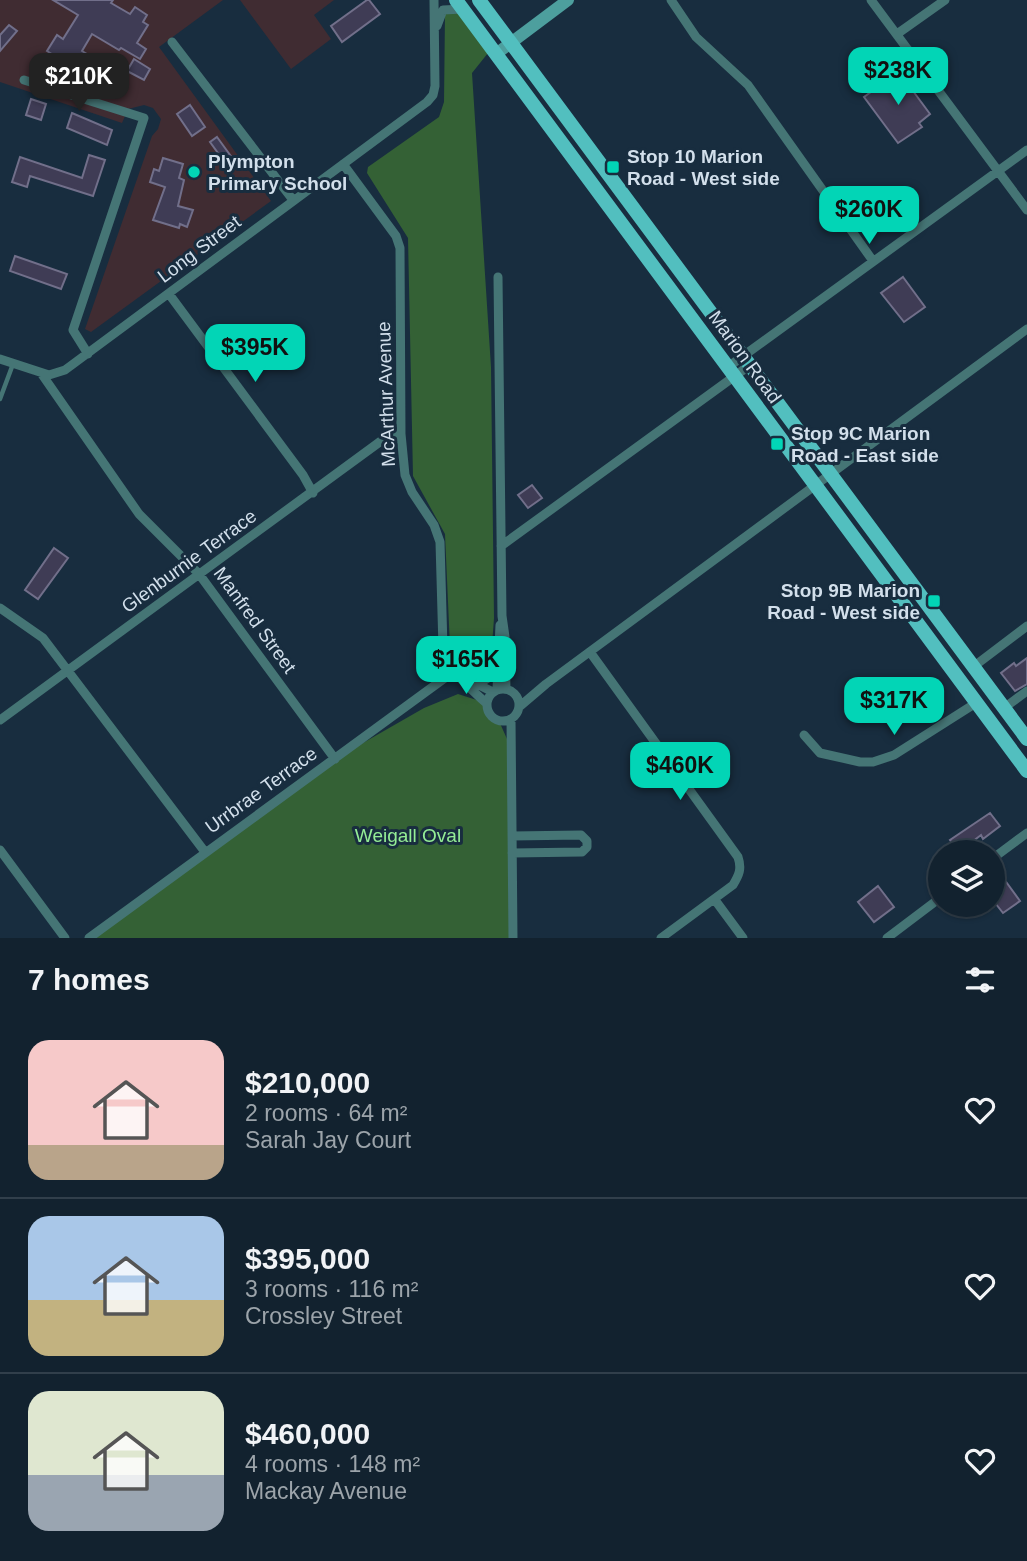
<!DOCTYPE html>
<html lang="en">
<head>
<meta charset="utf-8">
<style>
	:root { --surface:#12222f; --page:#1b2a37; --text:#f1f3f6; --muted:#9ca4aa; --line:#313f4b; --accent:#02d5b6 }
	body { margin:0; font-family:Helvetica,sans-serif; background:var(--page); color:var(--text); height:100vh; display:flex; flex-direction:column; font-size:26px; white-space:nowrap }
	* { box-sizing:border-box; margin:0 }
	p { font-size:23px; color:var(--muted) }
	.icon { flex:none; width:38px; height:38px; fill:none; stroke:currentColor; stroke-width:2; stroke-linecap:round; stroke-linejoin:round }
	.map { position:relative; height:938px; overflow:hidden }
	.sheet { display:flex; flex-direction:column; background:var(--surface); flex:1 }
	.sheet>* { flex:none }
	.controls { position:absolute; left:928px; top:840px; display:grid; gap:14px }
	.controls a { display:grid; place-items:center; width:77px; height:77px; border-radius:50%; background:var(--surface); box-shadow:0 2px 5px #0004,0 0 0 2px var(--line); font-size:35px }
	.price { position:absolute; translate:-50% -60px; padding:0 16px; border-radius:14px; background:var(--accent); color:#111; font-size:23px; line-height:46px; filter:drop-shadow(0 2px 4px #0008) }
	.price::after { content:''; position:absolute; left:50%; top:42px; width:21px; height:16px; margin-left:-10px; background:inherit; clip-path:polygon(0 0,100% 0,50% 100%) }
	.price.selected { background:#222; color:#fff }
	ul { padding:0; list-style:none }
	li { display:flex; align-items:center; gap:21px; height:175px; padding:0 28px }
	li+li { border-top:2px solid var(--line) }
	li span { display:grid; place-items:center; flex:none; width:196px; height:140px; border-radius:21px; color:#555 }
	li>.icon { margin-inline-start:auto }
	span .icon { width:84px; height:84px; fill:#fffc; stroke-width:1 }
	li b { font-size:30px }
	h2 { display:flex; justify-content:space-between; align-items:center; height:84px; padding:0 28px; font-size:30px }
	.map>svg:first-child { display:block }
	.education { fill:#402c32 }
	.green { fill:#346135 }
	.building { fill:#3f3c55; stroke:#716f8a; stroke-width:2 }
	.lines { fill:none; stroke-linecap:round; stroke-linejoin:round }
	.lane { stroke:#457575; stroke-width:4.5 }
	.street { stroke:#457575; stroke-width:9 }
	.secondary { stroke:#4d9f9e; stroke-width:12 }
	.primary { stroke:#52bfbf; stroke-width:14 }
	.poi-dot { fill:#02d5b6; stroke:#182d3f; stroke-width:2.5 }
	.labels { text-anchor:middle; dominant-baseline:central; stroke-width:6; stroke-linejoin:round; paint-order:stroke }
	.poi-label { font-size:19px; font-weight:bold; fill:#d2dfeb; stroke:#182d3f; text-anchor:start }
	.street-label { font-size:19px; fill:#d2dfeb; stroke:#182d3f }
	.park-label { font-size:19px; fill:#94ed95; stroke:#182d3f }
</style>
</head>
<body>
<div class="map">
<svg width="1027" height="938" viewBox="0 0 1027 938">
	<rect width="100%" height="100%" fill="#182d3f"/>
	<path class="education" d="M0,0H223L159,47L271,201L91,332L85,329L152,136L158,129L161,119L153,108L144,105L128,109L122,123L0,82Z
		M240,0H334L314,15L331,39L291,69Z"/>
	<path class="green" d="M459,13L488,53L472,73L491,367L494,618L490,673L481,677L466,664L450,647L445,534L413,476L408,238L367,173L368,167L439,117L444,102L445,14Z
		M458,694L486,703L489,713L499,721L511,748L513,938H89L335,759L424,708Z"/>
	<path class="building" d="M53,0H113L111,3L130,14L135,7L147,15L143,22L148,25L137,43L146,49L140,59L121,48L119,50L92,34L82,51L127,78L119,92L98,83L47,51L57,35L63,39L78,15Z
		M367,0H369L380,14L342,42L331,26Z
		M9,25L17,31L0,51V35Z
		M134,59L150,69L144,80L127,71Z
		M899,72L930,114L919,123L922,127L898,143L864,97Z
		M31,99L46,104L41,120L26,115Z
		M190,105L205,127L192,136L177,114Z
		M72,113L112,130L107,145L67,128Z
		M217,137L233,159L226,164L210,142Z
		M89,155L105,160L93,196L30,176L27,187L12,182L20,157L82,178Z
		M163,158L183,164L179,178L184,180L178,206L193,210L187,227L180,224L179,228L153,220L165,187L150,182L154,169L159,171Z
		M15,256L67,274L61,289L10,271Z
		M903,277L925,307L904,322L881,293Z
		M532,485L542,498L528,508L518,495Z
		M54,548L68,558L38,599L25,590Z
		M1027,658V684L1015,691L1001,673L1014,663L1016,666Z
		M990,813L1000,826L983,839L981,835L959,852L950,840Z
		M1004,879L1020,901L1003,913L992,899V887Z
		M878,886L894,907L874,922L858,902Z"/>
	<g class="lines">
		<path class="lane" d="M0,399L13,364
			M481,685L497,675"/>
		<path class="street" d="M671,0L696,37L748,85L873,261
			M871,0L1027,210
			M437,26L443,10L463,9
			M897,34L945,0
			M172,42L293,200
			M24,80L144,118L73,330L88,354
			M343,164L396,236L400,248L401,434L405,475L412,492L434,525L440,542L443,648C450,673 468,686 486,703
			M498,277L502,616L505,637L506,689
			M169,294L303,475L313,493
			M0,359L49,375L65,370L427,102L433,95L435,86L434,0
			M728,367L1027,150
			M41,373L139,514L199,574L335,759
			M501,546L750,365
			M0,608L43,638L205,852
			M590,652L738,857C742,869 739,875 733,885L661,938
			M973,667L1027,626
			M461,676L493,692
			M487 705a16 16 0 1 1 32 0a16 16 0 1 1-32 0Z
			M497,689L500,625
			M519,707L546,684L1027,329
			M1004,708L1027,691
			M511,719L513,938
			M0,720L381,441L401,434
			M804,735L820,753L860,762H873L894,755L976,703
			M512,836L581,835L587,841V847L582,852L512,853
			M0,850L65,938
			M992,859L1027,833
			M715,900L743,938
			M89,938L453,672
			M887,938L940,898"/>
		<path class="secondary" d="M496,54L568,0"/>
		<path class="primary" d="M456,0L1027,771
			M479,0L1027,739"/>
	</g>
	<g class="poi-dot">
		<rect x="606" y="160" width="14" height="14" rx="3.5"/>
		<circle cx="194" cy="172" r="7"/>
		<rect x="770" y="437" width="14" height="14" rx="3.5"/>
		<rect x="927" y="594" width="14" height="14" rx="3.5"/>
	</g>
	<g class="labels">
		<g class="poi-label">
			<text x="627" y="156">Stop 10 Marion<tspan x="627" dy="22">Road - West side</tspan></text>
			<text x="208" y="161">Plympton<tspan x="208" dy="22">Primary School</tspan></text>
			<text x="791" y="433">Stop 9C Marion<tspan x="791" dy="22">Road - East side</tspan></text>
			<text x="920" y="590" text-anchor="end">Stop 9B Marion<tspan x="920" dy="22">Road - West side</tspan></text>
		</g>
		<g class="street-label">
			<text transform="translate(199 249) rotate(-37)">Long Street</text>
			<text transform="translate(745 357) rotate(54)">Marion Road</text>
			<text transform="translate(386 394) rotate(-92)">McArthur Avenue</text>
			<text transform="translate(189 561) rotate(-36)">Glenburnie Terrace</text>
			<text transform="translate(255 620) rotate(54)">Manfred Street</text>
			<text transform="translate(261 790) rotate(-36)">Urrbrae Terrace</text>
		</g>
		<g class="park-label">
			<text x="408" y="835">Weigall Oval</text>
		</g>
	</g>
</svg>
<div class="controls">
<a><svg class="icon" aria-label="layers" viewBox="0 0 24 24"><path d="M12 4l9 5-9 5-9-5zM3 14l9 5 9-5"/></svg></a>
</div>
<b class="price" style="left:898px;top:107px">$238K</b>
<b class="price selected" style="left:79px;top:113px">$210K</b>
<b class="price" style="left:869px;top:246px">$260K</b>
<b class="price" style="left:255px;top:384px">$395K</b>
<b class="price" style="left:466px;top:696px">$165K</b>
<b class="price" style="left:894px;top:737px">$317K</b>
<b class="price" style="left:680px;top:802px">$460K</b>
</div>
<section class="sheet">
<h2>7 homes<svg class="icon" aria-label="filters" viewBox="0 0 24 24"><path d="M4 7h16M4 17h16"/><circle cx="9" cy="7" r="2"/><circle cx="15" cy="17" r="2"/></svg></h2>
<ul>
<li><span style="background:linear-gradient(#f6c9c9 75%,#b9a48a 0)"><svg class="icon" aria-label="home" viewBox="0 0 24 24"><path d="M3 11l9-7 9 7M6 9v11h12V9"/></svg></span><div><b>$210,000</b><p>2 rooms · 64 m²</p><p>Sarah Jay Court</p></div><svg class="icon" aria-label="heart" viewBox="0 0 24 24"><path d="M12 20l-8-8c-3-5 5-10 8-4 3-6 11-1 8 4z"/></svg></li>
<li><span style="background:linear-gradient(#a9c7e8 60%,#c2b280 0)"><svg class="icon" aria-label="home" viewBox="0 0 24 24"><path d="M3 11l9-7 9 7M6 9v11h12V9"/></svg></span><div><b>$395,000</b><p>3 rooms · 116 m²</p><p>Crossley Street</p></div><svg class="icon" aria-label="heart" viewBox="0 0 24 24"><path d="M12 20l-8-8c-3-5 5-10 8-4 3-6 11-1 8 4z"/></svg></li>
<li><span style="background:linear-gradient(#dfe7d0 60%,#9aa5b1 0)"><svg class="icon" aria-label="home" viewBox="0 0 24 24"><path d="M3 11l9-7 9 7M6 9v11h12V9"/></svg></span><div><b>$460,000</b><p>4 rooms · 148 m²</p><p>Mackay Avenue</p></div><svg class="icon" aria-label="heart" viewBox="0 0 24 24"><path d="M12 20l-8-8c-3-5 5-10 8-4 3-6 11-1 8 4z"/></svg></li>
</ul>
</section>
</body>
</html>
